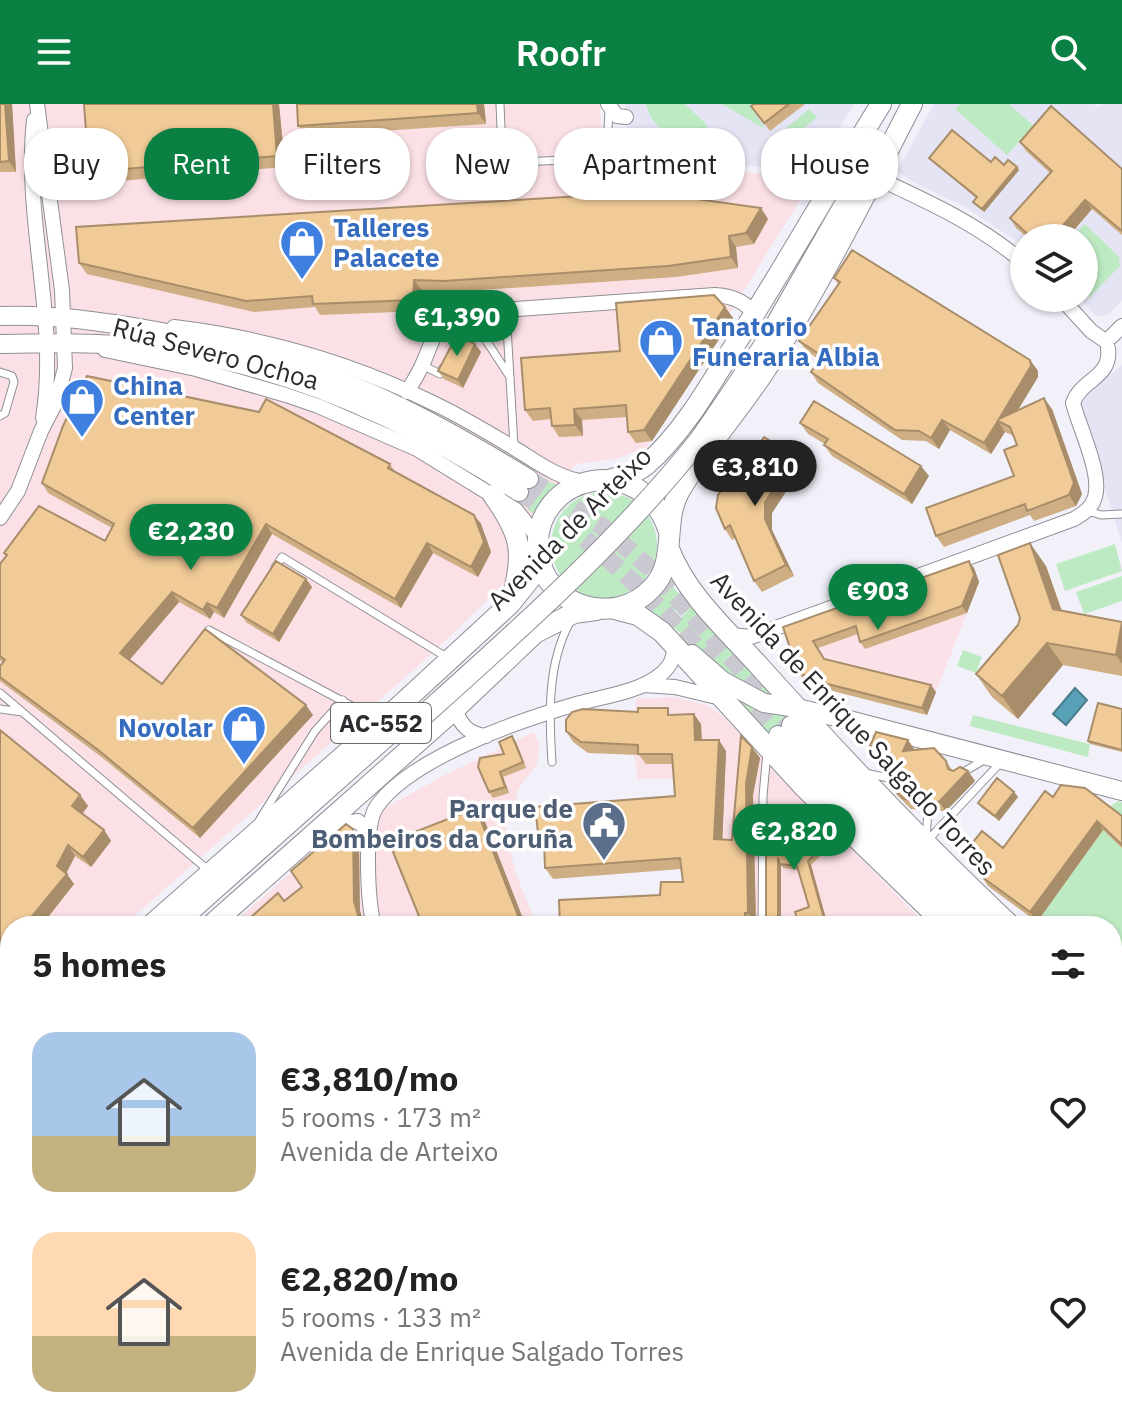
<!DOCTYPE html>
<html lang="en">
<head>
<meta charset="utf-8">
<style>
	:root { --surface:#fff; --page:#f6f6f6; --text:#222; --muted:#767676; --accent:#0b8043 }
	body { margin:0; font-family:"IBM Plex Sans",sans-serif; background:var(--page); color:var(--text); height:100vh; display:flex; flex-direction:column; font-size:30px; white-space:nowrap }
	* { box-sizing:border-box; margin:0 }
	p { font-size:26px; color:var(--muted) }
	.icon { flex:none; width:44px; height:44px; fill:none; stroke:currentColor; stroke-width:2; stroke-linecap:round; stroke-linejoin:round }
	.map { position:relative; flex:1; overflow:hidden }
	.side { position:absolute; left:0px; top:812px; width:1122px; height:512px; display:flex; flex-direction:column; background:var(--surface); border-radius:32px 32px 0 0; box-shadow:0 2px 6px #0004 }
	.side>* { flex:none }
	.top-card { position:absolute; left:24px; top:24px; width:1074px; height:72px; display:flex; gap:16px }
	.tools { position:absolute; left:1010px; top:120px; display:grid; gap:16px }
	.tools a { display:grid; place-items:center; width:88px; height:88px; border-radius:50%; background:var(--surface); box-shadow:0 2px 6px #0004; font-size:40px }
	.price { position:absolute; translate:-50% -68px; padding:0 18px; border-radius:28px; background:var(--accent); color:#fff; font-size:26px; line-height:52px; filter:drop-shadow(0 2px 4px #0008) }
	.price::after { content:''; position:absolute; left:50%; top:48px; width:24px; height:18px; margin-left:-12px; background:inherit; clip-path:polygon(0 0,100% 0,50% 100%) }
	.price.selected { background:#222; color:#fff }
	ul { padding:0; list-style:none }
	li { display:flex; align-items:center; gap:24px; height:200px; padding:0 32px }
	li span { display:grid; place-items:center; flex:none; width:224px; height:160px; border-radius:24px; color:#555 }
	li>.icon { margin-inline-start:auto }
	span .icon { width:96px; height:96px; fill:#fffc; stroke-width:1 }
	li b { font-size:34px }
	h2 { display:flex; justify-content:space-between; align-items:center; height:96px; padding:0 32px; font-size:34px }
	.tag { padding:0 28px; border-radius:32px; background:var(--surface); box-shadow:0 2px 6px #0004; font-size:28px; line-height:72px }
	.tag.selected { background:var(--accent); color:#fff }
	header { display:flex; justify-content:space-between; align-items:center; height:104px; padding:0 32px; background:var(--accent); color:#fff; font-size:36px; font-weight:600 }
	.map>svg:first-child { display:block }
	.commercial { fill:#fbe1e8 }
	.industrial { fill:#fbe1e6 }
	.built { fill:#e5e4f4 }
	.green { fill:#beeac3 }
	.forest { fill:#98c89d }
	.water { fill:#57a0b5; stroke:#4a7d8d; stroke-width:2 }
	.lines { fill:none; stroke-linecap:round; stroke-linejoin:round }
	.secondary-tunnel { stroke:#cac9d1; stroke-width:18; stroke-dasharray:18 9; stroke-linecap:butt }
	.lane-casing { stroke:#8f8e96; stroke-width:9 }
	.street-casing { stroke:#8f8e96; stroke-width:16 }
	.secondary-casing { stroke:#8f8e96; stroke-width:20 }
	.primary-casing { stroke:#8f8e96; stroke-width:22 }
	.lane { stroke:#fff; stroke-width:7 }
	.street { stroke:#fff; stroke-width:14 }
	.secondary { stroke:#fff; stroke-width:18 }
	.primary { stroke:#fff; stroke-width:20 }
	.rail-casing { stroke:#515055; stroke-width:7 }
	.rail { stroke:#fff; stroke-width:4; stroke-dasharray:12; stroke-linecap:butt }
	.primary-bridge-casing { stroke:#8f8e96; stroke-width:22; stroke-linecap:butt }
	.primary-bridge { stroke:#fff; stroke-width:20 }
	.wall { fill:#ceae82 }
	.shaded-wall { fill:#a88d6a }
	.building { fill:#f0ca97; stroke:#a88d6a; stroke-width:2 }
	.labels { text-anchor:middle; dominant-baseline:central; stroke-width:7; stroke-linejoin:round; paint-order:stroke }
	.shield { fill:#fff; stroke:#6b6b6d; stroke-width:2 }
	.shield-label { font-size:24px; font-weight:bold; fill:#2c2b2f }
	.shop-label { font-size:26px; font-weight:bold; fill:#366cbe; stroke:#fff; text-anchor:start }
	.street-label { font-size:26px; fill:#2c2b2f; stroke:#fff }
	.service-label { font-size:26px; font-weight:bold; fill:#4e5e75; stroke:#fff; text-anchor:end }
</style>
</head>
<body>
<header><svg class="icon" aria-label="menu" viewBox="0 0 24 24"><path d="M4 6h16M4 12h16M4 18h16"/></svg>Roofr<svg class="icon" aria-label="search" viewBox="0 0 24 24"><circle cx="10" cy="10" r="6"/><path d="M15 15l6 6"/></svg></header>
<div class="map">
<svg width="1122" height="1324" viewBox="0 0 1122 1324">
	<rect width="100%" height="100%" fill="#f2f1fa"/>
	<path class="commercial" d="M974,464L979,478L927,611L817,583L802,574L788,529Z"/>
	<path class="industrial" d="M0,0H600L603,61L815,72L646,344L615,355L576,360L513,449L507,477L436,546L123,822H10V922L0,931Z
		M673,593L707,601L725,614L914,809L929,822H689L679,675H638L634,651L636,595Z
		M534,628L539,641L537,660L519,684L506,727L515,767L537,822H230L343,723L353,729L380,707L439,674Z
		M10,1017V1314H344L336,1324H0V1026Z
		M507,1314H584L545,1324H486Z"/>
	<path class="built" d="M625,0H854L816,64L630,58Z
		M934,0H1094L1099,4L1101,0H1122V197L1108,211L1096,212L1079,194H1084V134H1024V142L963,102L911,77L897,67Z
		M1122,261V440L1079,301L1085,296L1083,291Z
		M1122,858V937L1112,957V879Z
		M866,1314H958L955,1324H860Z"/>
	<path class="green" d="M646,0H685L707,21L706,28C679,35 653,30 646,0Z
		M722,0H750L756,6L754,8L765,25Z
		M960,0H1009L1034,22L1007,51L955,5Z
		M809,5L817,13L795,32L779,30Z
		M1085,120L1119,153L1120,162L1089,194L1084,190V134H1071Z
		M547,377L558,381L545,391L534,410L527,405Z
		M551 441a53 53 0 1 1 106 0a53 53 0 1 1-106 0Z
		M1115,440L1122,467L1065,487L1056,460Z
		M1122,472V497L1084,510L1076,488Z
		M668,478L685,496L666,516L643,503L658,493Z
		M691,503L779,595L748,586L697,547L673,522Z
		M963,546L982,553L976,569L957,562Z
		M735,594L793,611L769,633Z
		M973,611L1090,640L1088,653L970,622Z
		M1117,697L1122,698V858L1112,879V822H1034L1099,732L1108,705Z
		M1112,975L1122,980V1014L1112,1008Z
		M1112,1308L1119,1324H955L959,1314H1112Z
		M344,1314H507L486,1324H336Z
		M584,1314H589L592,1324H545Z
		M651,1314H702L690,1324H651Z
		M784,1314H822L812,1324H795Z"/>
	<path class="forest" d="M702,1314H784L795,1324H690Z
		M822,1314H866L860,1324H812Z"/>
	<path class="water" d="M1075,584L1087,596L1066,621L1053,610Z"/>
	<g class="lines">
		<path class="secondary-tunnel" d="M529,375L603,423L651,465L791,621
			M519,388C594,434 651,494 711,558
			M736,585L778,631"/>
		<g class="lane-casing">
			<path id="lane" d="M500,0L502,47L518,58L588,55L602,50L607,44L609,6
				M506,206L514,342
				M455,238L466,224H478L510,273
				M422,261L440,270L443,264
				M0,268L12,272L14,278L5,309L0,312
				M1088,407L1101,411L1122,410
				M275,464L282,453L448,554
				M209,526L380,617
				M0,589L208,766
				M0,605L22,608
				M552,658C549,612 547,560 570,518
				M865,669L898,676
				M960,670L984,656
				M260,715L315,627L343,596
				M926,736L928,706
				M928,736L1001,658
				M762,822L763,692L767,648
				M917,822L936,819
				M0,916L10,924
				M0,1277L10,1267
				M517,1322L548,1314"/>
		</g>
		<g class="street-casing">
			<path id="street" d="M608,0L617,12L626,13
				M34,16C23,116 59,216 43,314
				M875,73C927,97 980,121 1024,159
				M1061,194L1091,227L1104,236
				M174,223C264,234 352,259 433,299C461,312 487,328 514,344C537,358 557,374 585,378
				M1111,233L1122,222
				M105,246L196,265L286,291L318,302L417,345L516,406L539,435
				M407,288C413,278 419,269 423,259C434,236 433,220 460,209L715,191C730,192 746,196 754,211
				M0,414L18,387L41,327L56,298L65,264L62,186L37,0
				M731,531L751,533L1074,415C1084,409 1092,404 1095,393C1102,369 1079,323 1073,299C1081,275 1112,274 1108,244
				M643,581L675,583L721,594
				M455,605C461,622 469,630 486,632
				M325,722L358,717L370,730
				M374,822C368,799 363,721 377,702C412,653 523,615 580,599C605,592 639,588 660,571C671,562 675,553 674,539
				M1112,1245L1122,1232
				M48,1324L55,1314"/>
		</g>
		<g class="secondary-casing">
			<path id="secondary" d="M0,212C54,210 105,218 157,227C229,241 301,259 368,288C424,312 477,343 529,375
				M0,240C50,239 102,238 153,244C284,259 410,317 519,388
				M692,550L723,577L764,599L797,604L849,616L1122,687
				M791,621L878,712L991,822
				M778,631L968,822"/>
		</g>
		<g class="primary-casing">
			<path id="primary" d="M701,334L763,243L857,79
				M612,375C624,372 636,369 646,361C683,329 710,281 736,239C786,161 832,79 881,0
				M493,391C521,430 525,448 512,494
				M669,428C644,345 532,369 538,447C543,503 616,524 652,484C678,457 662,420 679,388C704,345 739,307 766,265C821,180 866,89 912,0
				M669,445C687,492 728,527 761,564C841,653 924,740 1011,822
				M615,505L638,511L662,528L803,682L947,822
				M150,822L382,618L510,500L542,460
				M173,822L399,621
				M210,822L455,605L535,529L574,509L596,506
				M1112,903L1122,908
				M1112,930L1122,936
				M0,959L10,950
				M0,992L10,983"/>
		</g>
		<use href="#lane" class="lane"/>
		<use href="#street" class="street"/>
		<use href="#secondary" class="secondary"/>
		<use href="#primary" class="primary"/>
		<g class="rail-casing">
			<path id="rail" d="M1112,893L1122,873
				M1112,918L1122,897
				M1112,939L1122,919
				M901,1324L905,1314
				M942,1324L944,1314"/>
		</g>
		<use href="#rail" class="rail"/>
		<g class="primary-bridge-casing">
			<path id="primary-bridge" d="M414,620C515,529 616,441 701,334"/>
		</g>
		<use href="#primary-bridge" class="primary-bridge"/>
	</g>
	<path class="wall" d="M0,0H12L16,68H0Z
		M279,0L285,63L96,79L89,68Z
		M484,0L486,20L306,32L298,22Z
		M753,0H805L770,27L751,2Z
		M1020,38L1122,65V131L1092,105L1067,134H1028L1016,124L1010,114L1050,69L1026,47Z
		M929,54L1004,61L1017,63L1019,66L984,108L973,98L976,94Z
		M768,115L754,140L736,143L738,164L676,173L451,188L422,186L421,207L320,211L315,203L254,208L87,170L79,159Z
		M834,174L1030,256L1038,267V273L1018,306L1052,305L1082,390L1076,402L1034,417L1030,411L944,443L936,432L1014,372L1017,341L1014,332L1005,328L991,350L950,326L939,345L926,337L902,336L818,279L811,268L819,256L807,247L799,237L838,180Z
		M725,203L733,214L652,337L636,339L628,328L627,313L582,316L583,332L559,333L552,322L551,315L533,317L525,306L620,247Z
		M475,240L481,248L463,284L444,275L438,267Z
		M800,319L929,372L912,400L832,352L824,341L825,340L808,330Z
		M390,360L396,369L474,411L481,420L491,448L478,473L433,449L401,504L272,430L224,514L214,508L210,515L179,498L129,556L162,580L313,611L200,734L104,655L0,577V562L3,559L0,556V460L6,452L4,449L105,437L112,424L48,389L42,379Z
		M802,363L772,409V426L794,472L762,488L754,477L735,434L732,436L725,425L733,380Z
		M1046,462L1062,507L1122,518V572L1063,561L1018,615L992,593L976,570L1018,521Z
		M974,464L979,478L967,509L865,545L860,538L858,530L818,544L825,555L936,588L927,611L817,583L802,574L798,567L783,523Z
		M306,475L312,483L279,538L247,519L241,511Z
		M1122,605V648L1090,640L1088,637Z
		M672,611L701,620L702,636L726,647L722,736H732L752,643L760,654L753,691L756,820H752V822H560L660,791L683,778L681,765L553,775L545,764L544,745L539,737L675,692L673,660H646L639,651L588,649L573,638L566,627Z
		M0,626L80,691L88,702L82,710L104,726L111,737L91,763L75,752L66,769L74,780L41,822H10V860L5,866L9,872L0,883Z
		M516,638L526,664L503,673L509,689L493,694L489,688L504,650Z
		M870,642L915,646L946,657L953,667H968L975,677L946,707H934L929,700L924,701L922,706L911,705L897,691L890,681L896,669L892,668L877,652Z
		M1014,688L1018,693L999,717L982,704L978,699Z
		M1053,693L1122,712V744L1103,726L1037,818L988,782L982,773L989,763L976,752L969,743L1003,744Z
		M812,727L825,747L811,761L828,822H799L809,803L798,766L783,764L781,761V820H769L766,816L770,751L780,741Z
		M0,1132L10,1161V1207L0,1201Z
		M0,1207L10,1218V1256L0,1266Z
		M191,1314L199,1324H85Z"/>
	<path class="shaded-wall" d="M5,0H12L16,68L9,57Z
		M273,0H279L285,63L277,52Z
		M477,0H484L486,20L478,9Z
		M1017,63L1019,66L984,108L982,105Z
		M1085,96L1092,105L1067,134H1052Z
		M761,104L768,115L754,140L746,129Z
		M729,132L736,143L738,164L731,153Z
		M414,176L422,186L421,207L413,196Z
		M725,203L733,214L652,337L644,326Z
		M475,240L481,248L463,284L458,276Z
		M1030,256L1038,267V273L1008,322L999,315Z
		M1044,294L1052,305L1082,390L1076,402L1069,391Z
		M574,305L582,316L583,332L575,321Z
		M942,316L950,326L939,345L931,334Z
		M998,317L1005,328L991,350L984,339Z
		M795,352L802,363L772,409V426L794,472L786,461L765,415V398Z
		M921,362L929,372L912,400L904,390Z
		M474,411L481,420L491,448L478,473L471,463Z
		M266,420L272,430L224,514L217,504Z
		M427,439L433,449L401,504L395,495Z
		M1030,439L1046,462L1069,528L1053,505Z
		M969,457L974,464L979,478L967,509L962,502Z
		M306,475L312,483L279,538L273,530Z
		M172,488L179,498L127,559L120,549Z
		M207,499L214,508L210,515L203,506Z
		M1122,518V560L1116,551Z
		M1047,539L1063,561L1018,615L1002,592Z
		M931,581L936,588L927,611L922,604Z
		M306,601L313,611L200,734L193,724Z
		M694,610L701,620L702,647L695,636Z
		M512,632L516,638L526,664L523,658Z
		M719,636L726,647L722,746L714,735Z
		M908,636L915,646L903,647Z
		M752,643L760,654L753,691L756,820L748,809L746,680Z
		M968,667L975,677L946,707L939,698Z
		M500,668L503,673L509,689L505,683Z
		M1014,688L1018,693L999,717L995,712Z
		M80,691L88,702L80,713L72,702Z
		M918,691L924,701L922,706L915,696Z
		M476,704L484,715L526,822H522Z
		M1097,717L1103,726L1037,818L1030,808Z
		M353,725L359,734L360,806L364,822H361L354,797Z
		M104,726L111,737L91,763L83,753Z
		M68,741L75,752L65,772L67,770L74,780L41,822H24Z
		M778,754L781,758V820L778,816Z
		M808,757L811,761L828,822L825,818Z
		M745,809L752,820V822H745Z
		M10,840V860L5,866L9,872L0,883V852Z
		M0,1132L10,1161V1171L0,1142Z
		M217,1314H230L221,1324H214L212,1320Z"/>
	<path class="building" d="M0,0H5L9,57L0,58Z
		M84,0H273L277,52L89,68Z
		M297,0H477L478,9L298,22Z
		M754,0H789L764,19L751,2Z
		M1051,2L1122,65V127L1085,96L1052,134H1032L1010,114L1052,67L1020,38Z
		M952,26L991,58L995,53L1004,61L1008,56L1017,63L982,105L973,98L977,93L929,54Z
		M647,88L761,104L746,129L729,132L731,153L668,162L444,177L414,176L413,196L313,200L312,192L246,197L79,159L76,123Z
		M852,146L1030,256L1031,262L999,315L1044,294L1074,379L1069,391L1027,407L1025,400L936,432L926,404L1014,372L1004,346L1017,341L1010,323L998,317L984,339L942,316L931,334L919,327L895,326L811,268L822,252L799,237L840,178L834,174Z
		M714,191L725,203L644,326L628,328L626,301L574,305L575,321L552,322L550,304L525,306L521,254L620,247L616,199Z
		M457,231L475,240L458,276L438,267Z
		M87,272L259,308L266,295L390,360L388,364L474,411L484,438L471,463L427,439L395,495L266,420L217,504L207,499L203,506L172,488L120,549L162,580L205,525L306,601L193,724L97,645L0,573V562L5,556L0,552V460L7,451L4,449L39,402L105,437L114,420L42,379L63,322Z
		M814,297L921,362L904,390L824,341L828,335L800,319Z
		M764,333L795,352L765,398V415L786,461L754,477L730,421L725,425L716,404L718,391L728,378L733,380Z
		M1030,439L1053,505L1122,518L1116,551L1047,539L1002,592L976,570L1018,521L1020,514L998,451Z
		M276,457L306,475L273,530L241,511Z
		M969,457L974,471L962,502L860,538L856,522L813,537L824,555L931,581L922,604L812,576L798,567L783,523Z
		M1098,599L1122,605V646L1088,637Z
		M638,604H668V611L694,610L695,636H719L714,735L732,736L741,632L752,643L746,680L748,809H745V822H560L559,796L660,791L661,778H683L680,754L545,764L544,736L539,737L535,703L675,692L672,650H638V641L581,638L566,627V616L572,608L583,605L638,608Z
		M0,626L80,691L72,702L104,726L83,753L68,741L57,762L67,770L24,822H10V840L0,852Z
		M876,628L908,636L903,647L934,644L946,657L948,665L953,667L960,663L968,667L939,698L928,697L922,690L918,691L915,696L904,695L890,681L891,673L895,671L898,665L895,661L886,658L870,642Z
		M512,632L523,658L500,668L505,683L489,688L478,663L480,654L504,650L499,638Z
		M997,674L1014,688L995,712L978,699Z
		M1061,681L1085,684L1122,712V741L1097,717L1030,808L982,773L991,761L969,743L982,727L1003,744L1045,687L1053,693Z
		M476,704L522,822H423L389,738Z
		M788,718H795L812,727L822,743L808,757L825,818L811,822H799L795,808L809,803L797,762L780,760L778,754V816H766V751H770L778,739L779,742L782,729Z
		M346,720L353,725L354,797L361,822H241L278,789L284,797L302,783L291,767Z
		M10,1021V1035L6,1025Z
		M0,1142L10,1171V1201L0,1195Z
		M0,1207L10,1218V1240L0,1249Z
		M96,1314H191L194,1317L185,1324H85Z
		M206,1314H217L212,1320Z
		M645,1321V1324L619,1323Z"/>
	<defs>
		<g id="shop-pin" transform="scale(2.3)"><path d="M0 17L-7.5 6A9.5 9.5 0 1 1 7.5 6Z" fill="#3f7fe0" stroke="#fff"/><path d="M-5-2.5h2.3a2.7 3.5 0 0 1 5.4 0H5L5.5 6h-11ZM-1.5-2.5h3a1.5 2.3 0 0 0-3 0Z" fill="#fff"/></g>
		<g id="civic-pin" transform="scale(2.3)"><path d="M0 17L-7.5 6A9.5 9.5 0 1 1 7.5 6Z" fill="#5c6f8a" stroke="#fff"/><path d="M-.6-6.5H3V-4.5H.6V-3L4-1V1h2V6H-6V1h2V-1L-.6-3ZM-1.2 2.5V6h2.4V2.5Z" fill="#fff"/></g>
	</defs>
	<g fill-rule="evenodd">
		<use href="#shop-pin" x="302" y="138"/>
		<use href="#shop-pin" x="661" y="237"/>
		<use href="#shop-pin" x="82" y="296"/>
		<use href="#shop-pin" x="244" y="623"/>
		<use href="#civic-pin" x="604" y="719"/>
	</g>
	<g class="labels">
		<rect class="shield" x="331" y="599" width="100" height="40" rx="6"/>
		<g class="shield-label">
			<text x="381" y="619">AC-552</text>
		</g>
		<g class="shop-label">
			<text x="333" y="123">Talleres<tspan x="333" dy="30">Palacete</tspan></text>
			<text x="692" y="222">Tanatorio<tspan x="692" dy="30">Funeraria Albia</tspan></text>
			<text x="113" y="281">China<tspan x="113" dy="30">Center</tspan></text>
			<text x="213" y="623" text-anchor="end">Novolar</text>
		</g>
		<g class="street-label">
			<text transform="translate(216 249) rotate(15)">Rúa Severo Ochoa</text>
			<text transform="translate(569 424) rotate(-45)">Avenida de Arteixo</text>
			<text transform="translate(854 619) rotate(47)">Avenida de Enrique Salgado Torres</text>
		</g>
		<g class="service-label">
			<text x="573" y="704">Parque de<tspan x="573" dy="30">Bombeiros da Coruña</tspan></text>
		</g>
	</g>
</svg>
<div class="tools">
<a><svg class="icon" aria-label="layers" viewBox="0 0 24 24"><path d="M12 4l9 5-9 5-9-5zM3 14l9 5 9-5"/></svg></a>
</div>
<b class="price" style="left:457px;top:254px">€1,390</b>
<b class="price selected" style="left:755px;top:404px">€3,810</b>
<b class="price" style="left:191px;top:468px">€2,230</b>
<b class="price" style="left:878px;top:528px">€903</b>
<b class="price" style="left:794px;top:768px">€2,820</b>
<div class="top-card">
<a class="tag">Buy</a>
<a class="tag selected">Rent</a>
<a class="tag">Filters</a>
<a class="tag">New</a>
<a class="tag">Apartment</a>
<a class="tag">House</a>
</div>
<section class="side">
<h2>5 homes<svg class="icon" aria-label="filters" viewBox="0 0 24 24"><path d="M4 7h16M4 17h16"/><circle cx="9" cy="7" r="2"/><circle cx="15" cy="17" r="2"/></svg></h2>
<ul>
<li><span style="background:linear-gradient(#a9c7e8 65%,#c2b280 0)"><svg class="icon" aria-label="home" viewBox="0 0 24 24"><path d="M3 11l9-7 9 7M6 9v11h12V9"/></svg></span><div><b>€3,810/mo</b><p>5 rooms · 173 m²</p><p>Avenida de Arteixo</p></div><svg class="icon" aria-label="heart" viewBox="0 0 24 24"><path d="M12 20l-8-8c-3-5 5-10 8-4 3-6 11-1 8 4z"/></svg></li>
<li><span style="background:linear-gradient(#ffd9b3 65%,#c2b280 0)"><svg class="icon" aria-label="home" viewBox="0 0 24 24"><path d="M3 11l9-7 9 7M6 9v11h12V9"/></svg></span><div><b>€2,820/mo</b><p>5 rooms · 133 m²</p><p>Avenida de Enrique Salgado Torres</p></div><svg class="icon" aria-label="heart" viewBox="0 0 24 24"><path d="M12 20l-8-8c-3-5 5-10 8-4 3-6 11-1 8 4z"/></svg></li>
</ul>
</section>
</div>
</body>
</html>
